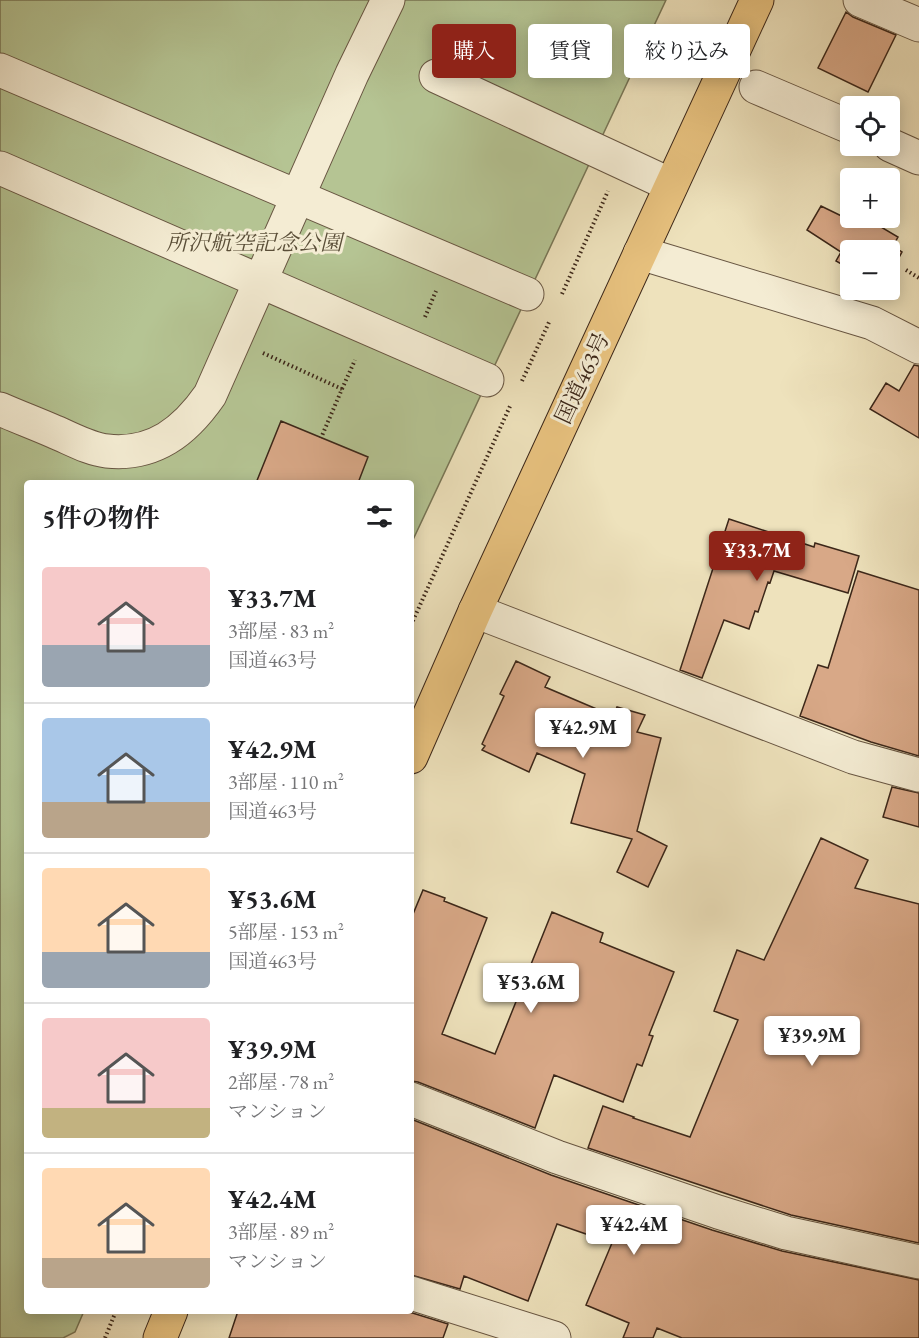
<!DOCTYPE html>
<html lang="ja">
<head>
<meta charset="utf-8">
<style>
	:root { --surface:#fff; --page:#f6f6f6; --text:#202124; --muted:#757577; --line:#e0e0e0; --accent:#8f2418 }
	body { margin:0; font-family:"EB Garamond","Noto Serif JP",serif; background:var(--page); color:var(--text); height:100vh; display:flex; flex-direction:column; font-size:22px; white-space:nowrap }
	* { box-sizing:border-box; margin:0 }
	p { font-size:20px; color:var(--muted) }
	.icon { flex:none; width:33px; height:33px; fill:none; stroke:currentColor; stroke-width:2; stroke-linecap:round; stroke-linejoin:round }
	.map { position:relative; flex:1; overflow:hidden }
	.side { position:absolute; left:24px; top:480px; width:390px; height:834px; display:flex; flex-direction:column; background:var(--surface); border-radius:6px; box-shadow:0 3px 15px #0003 }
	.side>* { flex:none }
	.hud { position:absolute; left:432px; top:24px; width:396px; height:54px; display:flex; gap:12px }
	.controls { position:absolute; left:840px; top:96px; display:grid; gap:12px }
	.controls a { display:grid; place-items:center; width:60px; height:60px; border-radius:6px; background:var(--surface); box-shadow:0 3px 15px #0003; font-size:30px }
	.price { position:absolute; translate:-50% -51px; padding:0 14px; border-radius:6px; background:#fff; color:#222; font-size:20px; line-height:39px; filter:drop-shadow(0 2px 3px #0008) }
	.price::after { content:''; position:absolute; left:50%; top:36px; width:18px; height:14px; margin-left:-9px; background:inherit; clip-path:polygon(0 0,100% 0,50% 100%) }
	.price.active { background:var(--accent); color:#fff }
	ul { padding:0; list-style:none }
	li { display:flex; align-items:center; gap:18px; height:150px; padding:0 18px }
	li+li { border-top:2px solid var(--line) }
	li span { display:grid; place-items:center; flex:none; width:168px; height:120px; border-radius:6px; color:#555 }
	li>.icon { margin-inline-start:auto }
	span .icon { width:72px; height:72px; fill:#fffc; stroke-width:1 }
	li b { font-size:26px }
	h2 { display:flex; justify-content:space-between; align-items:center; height:72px; padding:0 18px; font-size:26px }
	.pill { padding:0 21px; border-radius:6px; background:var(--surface); box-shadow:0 3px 15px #0003; font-size:21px; line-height:54px }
	.pill.active { background:var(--accent); color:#fff }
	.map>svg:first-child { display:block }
	.green { fill:#b5c493; stroke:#787656; stroke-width:1.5 }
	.building { fill:#d8a887; stroke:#3c2719; stroke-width:1.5 }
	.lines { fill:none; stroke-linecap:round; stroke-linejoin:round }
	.minor-casing { stroke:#685642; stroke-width:35 }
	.highway-casing { stroke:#3c2719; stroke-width:35 }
	.path { stroke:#3c2719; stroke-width:4; stroke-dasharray:1.5 3; stroke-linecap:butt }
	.minor { stroke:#f4ecd3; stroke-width:33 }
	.highway { stroke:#e7c17e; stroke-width:33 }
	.labels { text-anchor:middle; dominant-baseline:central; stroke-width:6; stroke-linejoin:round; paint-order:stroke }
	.park-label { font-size:22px; font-style:italic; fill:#5a4e38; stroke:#f4ecd3 }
	.street-label { font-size:22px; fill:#3c2719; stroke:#f4ecd3 }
</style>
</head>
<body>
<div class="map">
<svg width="919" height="1338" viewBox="0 0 919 1338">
	<rect width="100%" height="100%" fill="#eee2bc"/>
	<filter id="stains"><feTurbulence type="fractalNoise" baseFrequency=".00333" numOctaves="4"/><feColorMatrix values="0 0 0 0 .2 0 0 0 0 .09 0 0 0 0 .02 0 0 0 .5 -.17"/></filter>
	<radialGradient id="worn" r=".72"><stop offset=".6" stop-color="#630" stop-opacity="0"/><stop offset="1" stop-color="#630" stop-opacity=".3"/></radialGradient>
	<path class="green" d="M0,0H666L411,544V483H27V1311H84L75,1332L63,1338H0Z"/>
	<path class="building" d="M846,12L853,17L896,35L868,92L818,68Z
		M821,206L862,226L866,218L898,237L893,246L902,252L890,274V250H850V269L836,261L841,252L807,230Z
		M914,365L919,366V438L870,409L886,383L899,391Z
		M281,421L368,457L358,483H256Z
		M729,519L814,547L815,543L859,556L848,593L774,571L770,583L768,582L758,612L755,611L749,629L724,620L702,678L680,670Z
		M858,571L919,590V756L871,742L800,716L818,665L828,668Z
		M516,661L550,677L545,687L613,716L617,707L645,715L637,732L661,738L637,831L667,846L648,887L617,872L632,839L571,823L585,774L537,753L529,772L482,750L485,746L482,744L504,696L500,694Z
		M892,787L919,793V827L883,817Z
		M821,838L868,860L855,888L919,904V1243L791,1215L588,1148L603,1106L634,1117L633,1118L690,1137L738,1020L714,1011L737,950L764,960Z
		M423,890L445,898L444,901L487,918L442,1034L495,1054L552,912L603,933L600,942L674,972L649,1035L653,1036L642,1066L637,1064L623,1102L554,1075L535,1128L418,1082L411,1081V919Z
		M411,1119L551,1175L712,1230L782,1251L919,1280V1338H682L657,1328L653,1338H623L629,1323L586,1305L612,1243L557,1224L528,1301L464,1276L460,1289L411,1275Z
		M238,1311H406L448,1324L443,1338H229Z"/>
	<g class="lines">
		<g class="minor-casing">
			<path id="minor" d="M860,0L919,25
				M0,70L527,294
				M436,76L671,185
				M756,87L850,127
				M890,145L919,158
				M0,168L487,380
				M640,253L872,323L919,347
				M0,409C18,417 37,424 55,432C72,439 89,449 107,451C154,456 185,431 210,395L352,74L388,0
				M475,611L853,757L919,775
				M411,1099L557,1157L718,1212L786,1233L919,1262
				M411,1293L554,1338"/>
		</g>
		<g class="highway-casing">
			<path id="highway" d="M411,757L475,611L757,0
				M160,1338L171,1311"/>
		</g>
		<path class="path" d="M906,270L919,278
			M562,294L608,191
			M425,317L436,291
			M263,353L342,389L321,438
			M522,381L550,320
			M342,389L355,360
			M411,625L511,404
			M105,1338L116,1311"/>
		<use href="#minor" class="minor"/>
		<use href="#highway" class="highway"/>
	</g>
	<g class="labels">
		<g class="park-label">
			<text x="254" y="242">所沢航空記念公園</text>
		</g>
		<g class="street-label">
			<text transform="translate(582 378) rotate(-65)">国道463号</text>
		</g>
	</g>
	<rect width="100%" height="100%" filter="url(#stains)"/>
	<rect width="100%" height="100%" fill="url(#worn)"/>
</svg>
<div class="controls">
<a><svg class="icon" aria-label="locate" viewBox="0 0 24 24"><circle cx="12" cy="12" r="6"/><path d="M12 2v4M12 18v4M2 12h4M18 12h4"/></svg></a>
<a>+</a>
<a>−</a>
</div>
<b class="price active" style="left:757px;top:582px">¥33.7M</b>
<b class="price" style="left:583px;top:759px">¥42.9M</b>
<b class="price" style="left:531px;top:1014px">¥53.6M</b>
<b class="price" style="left:812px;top:1067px">¥39.9M</b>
<b class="price" style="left:634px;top:1256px">¥42.4M</b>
<div class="hud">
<a class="pill active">購入</a>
<a class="pill">賃貸</a>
<a class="pill">絞り込み</a>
</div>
<section class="side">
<h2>5件の物件<svg class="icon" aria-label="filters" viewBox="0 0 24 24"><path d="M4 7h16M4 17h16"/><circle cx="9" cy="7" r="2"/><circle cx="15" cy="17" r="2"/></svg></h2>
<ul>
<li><span style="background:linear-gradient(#f6c9c9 65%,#9aa5b1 0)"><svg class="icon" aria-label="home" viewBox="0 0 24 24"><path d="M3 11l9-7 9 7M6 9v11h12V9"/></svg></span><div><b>¥33.7M</b><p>3部屋 · 83 m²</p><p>国道463号</p></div></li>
<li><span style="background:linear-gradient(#a9c7e8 70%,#b9a48a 0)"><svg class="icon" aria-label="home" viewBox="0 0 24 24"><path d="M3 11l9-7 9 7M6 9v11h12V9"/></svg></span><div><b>¥42.9M</b><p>3部屋 · 110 m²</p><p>国道463号</p></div></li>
<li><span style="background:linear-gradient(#ffd9b3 70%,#9aa5b1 0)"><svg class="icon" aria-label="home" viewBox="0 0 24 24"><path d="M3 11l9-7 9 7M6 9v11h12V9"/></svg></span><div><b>¥53.6M</b><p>5部屋 · 153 m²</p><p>国道463号</p></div></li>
<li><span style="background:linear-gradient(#f6c9c9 75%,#c2b280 0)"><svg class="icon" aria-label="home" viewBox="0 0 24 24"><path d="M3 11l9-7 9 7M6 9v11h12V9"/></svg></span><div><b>¥39.9M</b><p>2部屋 · 78 m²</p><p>マンション</p></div></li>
<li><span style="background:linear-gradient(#ffd9b3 75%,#b9a48a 0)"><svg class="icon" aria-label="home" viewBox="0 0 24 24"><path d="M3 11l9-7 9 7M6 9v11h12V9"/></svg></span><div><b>¥42.4M</b><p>3部屋 · 89 m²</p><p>マンション</p></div></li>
</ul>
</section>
</div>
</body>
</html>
